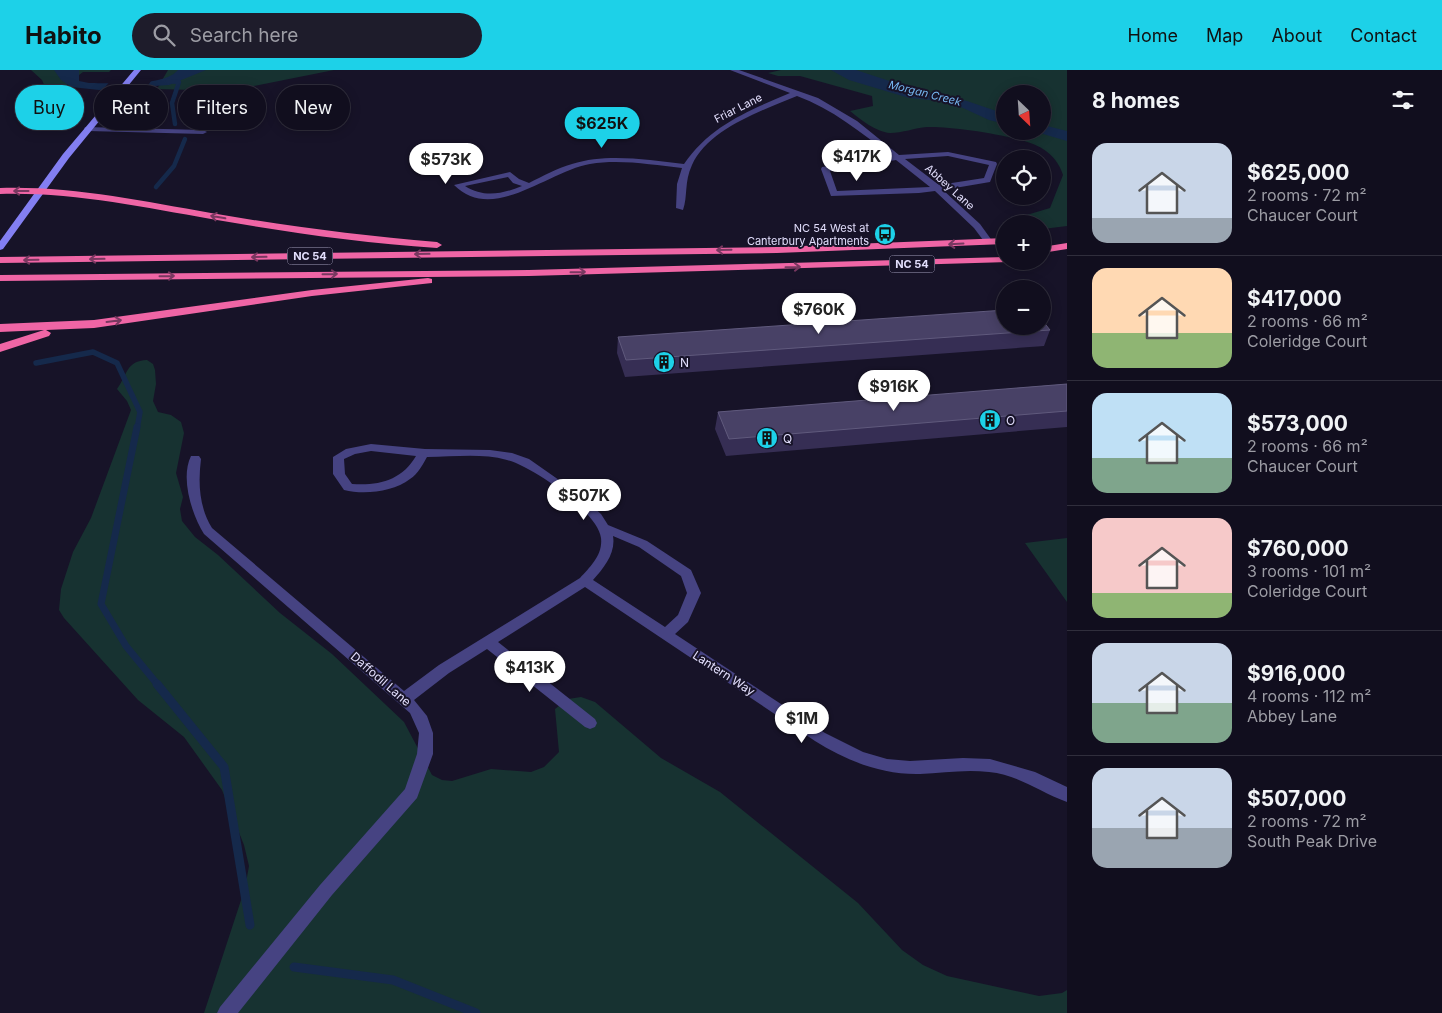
<!DOCTYPE html>
<html lang="en">
<head>
<meta charset="utf-8">
<style>
	:root { --surface:#110e1e; --page:#1e1c2b; --text:#f1f3f6; --muted:#9c9ca4; --line:#302e3c; --accent:#1dd1e8 }
	body { margin:0; font-family:Inter,sans-serif; background:var(--page); color:var(--text); height:100vh; display:flex; flex-direction:column; font-size:19px; white-space:nowrap }
	* { box-sizing:border-box; margin:0 }
	p { font-size:16px; color:var(--muted) }
	.icon { flex:none; width:28px; height:28px; fill:none; stroke:currentColor; stroke-width:2; stroke-linecap:round; stroke-linejoin:round }
	.map { position:relative; flex:1; overflow:hidden }
	.details { display:flex; flex-direction:column; background:var(--surface); width:375px }
	.details>* { flex:none }
	.banner { position:absolute; left:15px; top:15px; width:475px; height:45px; display:flex; gap:10px }
	.needle { width:32px; rotate:155deg }
	.controls { position:absolute; left:996px; top:15px; display:grid; gap:10px }
	.controls a { display:grid; place-items:center; width:55px; height:55px; border-radius:50%; background:var(--surface); box-shadow:0 2px 12px #0003,0 0 0 1px var(--line); font-size:25px }
	.price { position:absolute; translate:-50% -42px; padding:0 11px; border-radius:18px; background:#fff; color:#222; font-size:16px; line-height:32px; filter:drop-shadow(0 1px 2px #0008) }
	.price::after { content:''; position:absolute; left:50%; top:30px; width:15px; height:11px; margin-left:-8px; background:inherit; clip-path:polygon(0 0,100% 0,50% 100%) }
	.price.selected { background:var(--accent); color:#111 }
	ul { padding:0; list-style:none }
	li { display:flex; align-items:center; gap:15px; height:125px; padding:0 25px }
	li+li { border-top:1px solid var(--line) }
	li span { display:grid; place-items:center; flex:none; width:140px; height:100px; border-radius:15px; color:#555 }
	li>.icon { margin-inline-start:auto }
	span .icon { width:60px; height:60px; fill:#fffc; stroke-width:1 }
	li b { font-size:21px }
	h2 { display:flex; justify-content:space-between; align-items:center; height:60px; padding:0 25px; font-size:21px }
	.pill { padding:0 18px; border-radius:22px; background:var(--surface); box-shadow:0 2px 12px #0003,0 0 0 1px var(--line); font-size:18px; line-height:45px }
	.pill.selected { background:var(--accent); color:#111 }
	header { display:flex; align-items:center; gap:30px; box-sizing:border-box; height:70px; padding:0 25px; background:var(--accent); color:#111 }
	header strong { font-size:24px }
	nav { display:flex; gap:28px; margin-inline-start:auto; font-size:18px }
	.search { width:350px; height:45px; background:var(--page); display:flex; align-items:center; gap:12px; box-sizing:border-box; padding:0 18px; border-radius:28px; color:var(--muted); font-size:19px }
	main { display:flex; flex:1; min-height:0 }
	.map>svg:first-child { display:block }
	.green { fill:#173231; fill-rule:evenodd }
	.water { fill:#15294b }
	.pier { fill:#171328 }
	.lines { fill:none; stroke-linecap:round; stroke-linejoin:round }
	.stream-far3 { stroke:#15294b; stroke-width:4.5 }
	.stream-far2 { stroke:#15294b; stroke-width:5.5 }
	.stream-far1 { stroke:#15294b; stroke-width:7 }
	.stream { stroke:#15294b; stroke-width:9 }
	.street { fill:#464382; fill-rule:evenodd }
	.secondary { fill:#837ff2; fill-rule:evenodd }
	.highway { fill:#ef65a5; fill-rule:evenodd }
	.wall { fill:#362e54 }
	.building { fill:#484166; stroke:#605a7d }
	.oneway { stroke:#783860 }
	.labels { text-anchor:middle; dominant-baseline:central; stroke-width:4; stroke-linejoin:round; paint-order:stroke }
	.far-water-label { font-size:11px; font-style:italic; fill:#76b7f1; stroke:#171328 }
	.far-street-label { font-size:11px; fill:#e2defc; stroke:#171328 }
	.far-poi-label { font-size:11px; fill:#e2defc; stroke:#171328; text-anchor:end }
	.shield { fill:#171328; stroke:#a5a1bc; stroke-width:1 }
	.shield-label { font-size:11px; font-weight:bold; fill:#e2defc }
	.poi-label { font-size:12px; fill:#e2defc; stroke:#171328; text-anchor:start }
	.street-label { font-size:12px; fill:#e2defc; stroke:#171328 }
</style>
</head>
<body>
<header>
<strong>Habito</strong>
<div class="search"><svg class="icon" aria-label="search" viewBox="0 0 24 24"><circle cx="10" cy="10" r="6"/><path d="M15 15l6 6"/></svg>Search here</div>
<nav><a>Home</a><a>Map</a><a>About</a><a>Contact</a></nav>
</header>
<main>
<div class="map">
<svg width="1067" height="943" viewBox="0 0 1067 943">
	<rect width="100%" height="100%" fill="#171328"/>
	<path class="green" d="M31,0H111L109,2H83L66,15L67,21L74,23L71,29L50,28L42,10Z
		M168,0H334L229,21L157,19Z
		M781,0H1067V156L1043,159L1042,154H1021L1020,147L1050,138L1063,105C1060,95 1053,85 1043,79C1023,66 952,56 927,57C915,58 902,63 890,63C876,62 860,49 850,41L873,36L872,26L800,6H778L768,3ZM1005,24H1042V61H1005Z
		M147,290L153,294L155,300L156,314L153,331L158,342L171,345L181,352L184,363L176,403L183,427L180,439L182,451L195,467L218,485L280,543L332,584L404,652L432,705L442,710L452,711L491,699L531,702L544,697L559,682L555,639L568,629L581,627L595,632L661,688L720,722L858,833L902,880L923,895L947,906L1039,926L1062,923L1067,920V943H204L245,818L249,796L244,775L222,720L184,667L138,630L64,548L59,540L61,519L73,482L91,448L131,340L127,331L117,319C128,304 126,291 147,290Z
		M1067,468V532L1025,473Z"/>
	<path class="water" d="M54,0H79V11L89,13C111,13 164,17 178,0H206L169,15L99,20L71,17L61,10Z
		M831,0H856L920,21L967,31L1005,44V54L989,50L950,32L909,28L849,10Z
		M1043,55L1067,61V71L1033,61H1042Z"/>
	<path class="pier" d="M153,8L145,20L101,22L111,10Z"/>
	<g class="lines">
		<path class="stream-far3" d="M168,11L179,12L172,33L175,54
			M156,117L174,96L185,69"/>
		<path class="stream-far2" d="M36,293L93,282L117,293L140,342L137,359"/>
		<path class="stream-far1" d="M137,357L101,534L126,576L158,615"/>
		<path class="stream" d="M157,614L224,697L250,855
			M294,897L393,910L476,943"/>
		<path class="street" d="M730,0H739L818,28L857,51L899,85L948,82L996,92L997,94L990,112L943,120L980,154L993,172L986,174L974,158L935,121L919,123L831,126L821,99L822,97L891,86C861,62 832,39 797,26C763,40 708,59 692,95C684,112 688,126 683,140L676,138L677,114L682,98C652,95 621,89 590,94C548,101 493,154 454,115L510,102L519,109L529,113C543,106 557,98 572,94C608,83 647,90 684,94C711,55 748,41 790,23ZM948,86L989,95L984,108L939,115L905,89ZM896,90L930,117L837,121L830,101ZM508,107L513,113L522,116C502,124 484,128 465,116Z
			M85,57L203,60L207,62L203,64L88,61L84,59Z
			M371,374L425,379L490,380L512,383L529,389L579,424L601,444L608,455L647,471L691,500L701,523L688,552L675,564L825,663L863,682L887,689L910,691L963,688L990,689L1035,702L1067,717V732C1039,722 1019,705 989,702C965,699 943,703 920,704C882,705 847,691 815,671L585,517L498,572L595,649L597,653L595,657L590,659L585,657L487,579L449,603L414,630L427,646L433,663V684L417,728L332,825L238,943H217L220,937L320,815L405,719L417,684L419,663L410,643L204,464C192,445 180,408 191,386H199L201,389C198,413 199,437 212,458L404,621L439,595L580,508C590,497 603,485 601,468C598,442 532,396 507,390C481,383 454,387 427,387C423,394 418,404 410,409C393,422 364,425 344,420L333,404V387L346,379ZM371,381L416,386C402,410 379,416 352,414L345,404L344,389L355,384ZM613,466L639,477L681,506L687,523L678,545L665,557L593,510C604,498 616,483 613,466Z"/>
		<path class="secondary" d="M134,0H141L69,88L3,179L0,180V171L63,84Z"/>
		<path class="highway" d="M0,118C72,116 141,131 211,143C286,156 361,166 437,172L442,175L437,178C361,173 286,162 211,149C141,137 72,122 0,124Z
			M1005,168V174L777,183L0,193V187L777,177Z
			M1067,173V179L1042,183V177Z
			M1005,187V191L1009,192L529,206L0,211V205L529,200Z
			M428,208L432,209V213L312,226L94,258L46,260L51,263L49,266L0,282V274L44,260L0,262V254L94,250L312,220Z"/>
	</g>
	<path class="wall" d="M1050,260L1044,276L625,307L617,283L618,267Z
		M1067,314V357L726,386L715,359L718,342Z"/>
	<path class="building" d="M1005,240V256H1042V250L1050,260L626,290L618,267Z
		M1067,314V341L729,369L718,342Z"/>
	<defs><path id="oneway-shaft" d="M-6 0H5M1.5-3L5.5 0L1.5 3" fill="none" stroke-width="1.6" stroke-linecap="round" stroke-linejoin="round" transform="scale(1.25)"/></defs>
	<g class="oneway">
		<use href="#oneway-shaft" transform="translate(21 121) rotate(180)"/>
		<use href="#oneway-shaft" transform="translate(218 147) rotate(-170)"/>
		<use href="#oneway-shaft" transform="translate(956 174) rotate(177)"/>
		<use href="#oneway-shaft" transform="translate(724 180) rotate(179)"/>
		<use href="#oneway-shaft" transform="translate(422 184) rotate(179)"/>
		<use href="#oneway-shaft" transform="translate(259 187) rotate(179)"/>
		<use href="#oneway-shaft" transform="translate(97 189) rotate(179)"/>
		<use href="#oneway-shaft" transform="translate(31 190) rotate(179)"/>
		<use href="#oneway-shaft" transform="translate(793 197) rotate(-1)"/>
		<use href="#oneway-shaft" transform="translate(578 202) rotate(-1)"/>
		<use href="#oneway-shaft" transform="translate(330 204) rotate(-1)"/>
		<use href="#oneway-shaft" transform="translate(167 206) rotate(-1)"/>
		<use href="#oneway-shaft" transform="translate(114 251) rotate(-7)"/>
	</g>
	<defs>
		<g id="bus-disc" transform="scale(1.125)"><circle r="9.5" fill="#1dd1e8" stroke="#171328"/><path d="M-5-6H5V4H4V6H2V4H-2V6H-4V4H-5ZM-3.5-4V0h7V-4ZM-3.5 1.2v1.5H-2V1.2ZM2 1.2v1.5H3.5V1.2Z" fill="#111"/></g>
		<g id="building-disc" transform="scale(1.125)"><circle r="9.5" fill="#1dd1e8" stroke="#171328"/><path d="M-4-6H4V6H1V3H-1V6H-4ZM-2.5-4.3h1.7v1.8h-1.7ZM.8-4.3h1.7v1.8H.8ZM-2.5-1h1.7V.8h-1.7ZM.8-1h1.7V.8H.8Z" fill="#111"/></g>
	</defs>
	<g fill-rule="evenodd">
		<use href="#bus-disc" x="885" y="164"/>
		<use href="#building-disc" x="664" y="292"/>
		<use href="#building-disc" x="990" y="350"/>
		<use href="#building-disc" x="767" y="368"/>
	</g>
	<g class="labels">
		<g class="far-water-label">
			<text transform="translate(925 23) rotate(14)">Morgan Creek</text>
		</g>
		<g class="far-street-label">
			<text transform="translate(738 38) rotate(-27)">Friar Lane</text>
			<text transform="translate(950 117) rotate(42)">Abbey Lane</text>
		</g>
		<g class="far-poi-label">
			<text x="869" y="158">NC 54 West at<tspan x="869" dy="13">Canterbury Apartments</tspan></text>
		</g>
		<g class="shield">
			<rect x="287.5" y="177.5" width="45" height="17" rx="4"/>
			<rect x="889.5" y="185.5" width="45" height="17" rx="4"/>
		</g>
		<g class="shield-label">
			<text x="310" y="186">NC 54</text>
			<text x="912" y="194">NC 54</text>
		</g>
		<g class="poi-label">
			<text x="680" y="292">N</text>
			<text x="1006" y="350">O</text>
			<text x="783" y="368">Q</text>
		</g>
		<g class="street-label">
			<text transform="translate(724 603) rotate(33)">Lantern Way</text>
			<text transform="translate(381 609) rotate(41)">Daffodil Lane</text>
		</g>
	</g>
</svg>
<div class="controls">
<a><svg class="needle" viewBox="-14 -14 28 28"><path d="M0-13l5 13h-10z" fill="#e53935"/><path d="M0 13l5-13h-10z" fill="#9c9ca4"/></svg></a>
<a><svg class="icon" aria-label="locate" viewBox="0 0 24 24"><circle cx="12" cy="12" r="6"/><path d="M12 2v4M12 18v4M2 12h4M18 12h4"/></svg></a>
<a>+</a>
<a>−</a>
</div>
<b class="price selected" style="left:602px;top:79px">$625K</b>
<b class="price" style="left:857px;top:112px">$417K</b>
<b class="price" style="left:446px;top:115px">$573K</b>
<b class="price" style="left:819px;top:265px">$760K</b>
<b class="price" style="left:894px;top:342px">$916K</b>
<b class="price" style="left:584px;top:451px">$507K</b>
<b class="price" style="left:530px;top:623px">$413K</b>
<b class="price" style="left:802px;top:674px">$1M</b>
<div class="banner">
<a class="pill selected">Buy</a>
<a class="pill">Rent</a>
<a class="pill">Filters</a>
<a class="pill">New</a>
</div>
</div>
<section class="details">
<h2>8 homes<svg class="icon" aria-label="filters" viewBox="0 0 24 24"><path d="M4 7h16M4 17h16"/><circle cx="9" cy="7" r="2"/><circle cx="15" cy="17" r="2"/></svg></h2>
<ul>
<li><span style="background:linear-gradient(#c9d6e8 75%,#9aa5b1 0)"><svg class="icon" aria-label="home" viewBox="0 0 24 24"><path d="M3 11l9-7 9 7M6 9v11h12V9"/></svg></span><div><b>$625,000</b><p>2 rooms · 72 m²</p><p>Chaucer Court</p></div></li>
<li><span style="background:linear-gradient(#ffd9b3 65%,#8fb573 0)"><svg class="icon" aria-label="home" viewBox="0 0 24 24"><path d="M3 11l9-7 9 7M6 9v11h12V9"/></svg></span><div><b>$417,000</b><p>2 rooms · 66 m²</p><p>Coleridge Court</p></div></li>
<li><span style="background:linear-gradient(#bfe0f5 65%,#7fa58c 0)"><svg class="icon" aria-label="home" viewBox="0 0 24 24"><path d="M3 11l9-7 9 7M6 9v11h12V9"/></svg></span><div><b>$573,000</b><p>2 rooms · 66 m²</p><p>Chaucer Court</p></div></li>
<li><span style="background:linear-gradient(#f6c9c9 75%,#8fb573 0)"><svg class="icon" aria-label="home" viewBox="0 0 24 24"><path d="M3 11l9-7 9 7M6 9v11h12V9"/></svg></span><div><b>$760,000</b><p>3 rooms · 101 m²</p><p>Coleridge Court</p></div></li>
<li><span style="background:linear-gradient(#c9d6e8 60%,#7fa58c 0)"><svg class="icon" aria-label="home" viewBox="0 0 24 24"><path d="M3 11l9-7 9 7M6 9v11h12V9"/></svg></span><div><b>$916,000</b><p>4 rooms · 112 m²</p><p>Abbey Lane</p></div></li>
<li><span style="background:linear-gradient(#c9d6e8 60%,#9aa5b1 0)"><svg class="icon" aria-label="home" viewBox="0 0 24 24"><path d="M3 11l9-7 9 7M6 9v11h12V9"/></svg></span><div><b>$507,000</b><p>2 rooms · 72 m²</p><p>South Peak Drive</p></div></li>
</ul>
</section>
</main>
</body>
</html>
